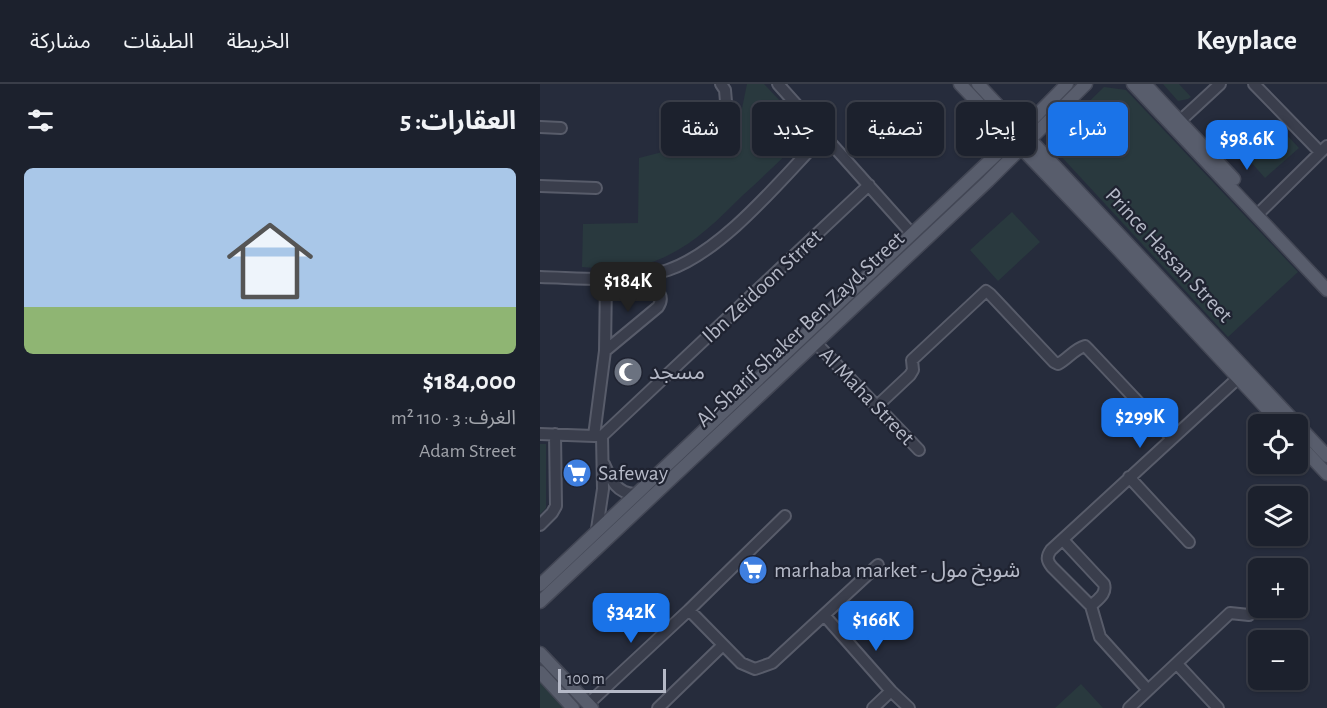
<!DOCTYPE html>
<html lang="ar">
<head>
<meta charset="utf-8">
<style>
	:root { --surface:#1c212d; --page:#292e39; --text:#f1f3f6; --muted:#a0a3aa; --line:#3a3e49; --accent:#1a73e8 }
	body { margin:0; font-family:"Alegreya Sans","Noto Sans Arabic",sans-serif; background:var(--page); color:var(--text); direction:rtl; height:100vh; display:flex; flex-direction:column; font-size:22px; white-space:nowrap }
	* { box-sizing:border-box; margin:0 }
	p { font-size:20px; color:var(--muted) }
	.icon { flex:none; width:33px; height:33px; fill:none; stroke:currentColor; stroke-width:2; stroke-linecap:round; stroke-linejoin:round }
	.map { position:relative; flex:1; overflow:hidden; direction:ltr }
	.side { display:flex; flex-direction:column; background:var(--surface); width:540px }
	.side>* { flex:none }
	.banner { position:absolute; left:18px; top:18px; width:570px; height:54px; direction:rtl; display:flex; gap:12px }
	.buttons { position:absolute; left:708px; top:330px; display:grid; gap:12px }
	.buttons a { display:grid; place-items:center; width:60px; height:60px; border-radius:9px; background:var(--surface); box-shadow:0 2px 4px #0004,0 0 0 2px var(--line); font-size:30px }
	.scale { position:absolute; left:18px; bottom:15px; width:108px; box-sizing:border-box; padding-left:6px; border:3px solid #b5b9c7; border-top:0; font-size:16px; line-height:21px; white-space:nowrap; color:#b5b9c7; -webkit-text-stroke:4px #1f2331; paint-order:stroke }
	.price { position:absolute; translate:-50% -51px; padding:0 14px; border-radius:12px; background:var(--accent); color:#fff; font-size:20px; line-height:39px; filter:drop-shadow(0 2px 3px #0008) }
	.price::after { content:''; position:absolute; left:50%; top:36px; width:18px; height:14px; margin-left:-9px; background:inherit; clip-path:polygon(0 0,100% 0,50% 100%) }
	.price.on { background:#222; color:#fff }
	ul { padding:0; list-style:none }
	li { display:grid; align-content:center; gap:12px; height:318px; padding:0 24px }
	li+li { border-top:2px solid var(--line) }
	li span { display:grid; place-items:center; height:186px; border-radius:9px; color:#555 }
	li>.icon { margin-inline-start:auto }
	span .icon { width:108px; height:108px; fill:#fffc; stroke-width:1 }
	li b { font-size:26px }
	h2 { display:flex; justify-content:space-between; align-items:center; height:72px; padding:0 24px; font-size:26px }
	.tag { padding:0 21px; border-radius:9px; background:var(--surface); box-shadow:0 2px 4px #0004,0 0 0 2px var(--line); font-size:21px; line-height:54px }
	.tag.on { background:var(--accent); color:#fff }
	header { display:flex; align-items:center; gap:36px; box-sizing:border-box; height:84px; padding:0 30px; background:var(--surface); border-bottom:2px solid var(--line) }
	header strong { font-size:28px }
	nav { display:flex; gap:33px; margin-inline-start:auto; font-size:21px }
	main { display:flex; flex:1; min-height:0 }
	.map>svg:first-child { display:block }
	.green { fill:#29393e }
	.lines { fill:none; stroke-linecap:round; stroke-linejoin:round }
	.minor-casing { stroke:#585c6a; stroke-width:14 }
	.major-casing { stroke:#434755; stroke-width:15 }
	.minor { stroke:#3a3e4c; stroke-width:10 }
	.major { stroke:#585d6c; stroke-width:12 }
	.labels { text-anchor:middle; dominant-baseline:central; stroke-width:4.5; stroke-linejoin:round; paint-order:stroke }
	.street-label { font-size:22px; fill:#b5b9c7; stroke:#1f2331 }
	.poi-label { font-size:22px; fill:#b5b9c7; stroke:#1f2331; text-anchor:start }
</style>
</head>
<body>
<header>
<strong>Keyplace</strong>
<nav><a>الخريطة</a><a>الطبقات</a><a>مشاركة</a></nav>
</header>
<main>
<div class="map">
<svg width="787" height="624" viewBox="0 0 787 624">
	<rect width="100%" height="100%" fill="#262c3c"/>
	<path class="green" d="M207,0H224L265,43L266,51C245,72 224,92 202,112C176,138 150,164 115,177C92,186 65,185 42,183L43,140L98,139L99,74L161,58L160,72L192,73Z
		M623,0H639L651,13L648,15L638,17Z
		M564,3L586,6L758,188L688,253L518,69V48Z
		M743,47L759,64L725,94L710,77Z
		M472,128L500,158L458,197L430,166Z
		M0,360H6V424L0,430Z
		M0,598L24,624H0Z
		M541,600L563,624H515Z"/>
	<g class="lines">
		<g class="minor-casing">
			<path id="minor" d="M181,0L185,6L188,41
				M238,0L372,150
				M714,0L780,68
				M640,37L680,0
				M0,43L21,44
				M0,102L56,104
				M717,131L787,62
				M0,193C42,194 88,200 128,186C184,167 243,93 284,51
				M276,259L379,366
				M65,267L118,223C127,210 112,201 104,192
				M337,322L370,291L373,286L372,276L446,207L450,210L514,278L518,280C528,275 534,265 545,262L549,266L632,354
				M0,350L54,352
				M62,352L329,101
				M64,380C71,395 76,409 94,410
				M589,393L649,458
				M0,441L12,429L16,422L15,350
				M57,445L63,405L62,352H54L65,267L66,195
				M523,456L564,500C567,510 558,515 551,522L512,483C507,477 506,473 511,466L697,295
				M551,522L560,553L608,606
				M149,526L201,579L215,585L232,579L338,481
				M284,531L351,607L369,624
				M637,580L678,624
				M48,620L149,526L245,432
				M118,624L183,561
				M333,624L351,607
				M589,624L690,529L709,531"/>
		</g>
		<g class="major-casing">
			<path id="major" d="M420,0L575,162L741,340
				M438,0L787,372
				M593,0L787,206
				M605,0L694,95
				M452,74C457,62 459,50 456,37
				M758,359L787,390
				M0,501L479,49L527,0
				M0,518L448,97L546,0
				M0,569L52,624
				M0,588L33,624"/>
		</g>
		<use href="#minor" class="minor"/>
		<use href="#major" class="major"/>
	</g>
	<defs>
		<g id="mosque-disc" transform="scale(1.5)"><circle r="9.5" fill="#6b7280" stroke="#1f2331"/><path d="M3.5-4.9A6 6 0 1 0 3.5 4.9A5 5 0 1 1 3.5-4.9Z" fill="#fff"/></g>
		<g id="supermarket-disc" transform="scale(1.5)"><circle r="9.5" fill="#3f7fe0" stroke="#1f2331"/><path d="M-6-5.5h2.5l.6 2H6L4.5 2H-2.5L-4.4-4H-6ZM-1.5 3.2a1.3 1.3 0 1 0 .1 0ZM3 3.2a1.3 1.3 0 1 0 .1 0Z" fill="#fff"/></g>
	</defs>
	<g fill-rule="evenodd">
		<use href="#mosque-disc" x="88" y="288"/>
		<use href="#supermarket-disc" x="37" y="389"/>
		<use href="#supermarket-disc" x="213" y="486"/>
	</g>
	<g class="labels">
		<g class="street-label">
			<text transform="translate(629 171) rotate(47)">Prince Hassan Street</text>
			<text transform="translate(222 202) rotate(-43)">Ibn Zeidoon Strret</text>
			<text transform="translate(260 245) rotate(-43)">Al-Sharif Shaker Ben Zayd Street</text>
			<text transform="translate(327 312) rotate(46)">Al Maha Street</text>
		</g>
		<g class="poi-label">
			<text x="109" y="288">مسجد</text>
			<text x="58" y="389">Safeway</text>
			<text x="234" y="486">marhaba market - شويخ مول</text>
		</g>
	</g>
</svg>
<div class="buttons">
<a><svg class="icon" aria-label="locate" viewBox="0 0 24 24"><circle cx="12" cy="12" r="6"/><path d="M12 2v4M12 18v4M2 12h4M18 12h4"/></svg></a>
<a><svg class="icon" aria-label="layers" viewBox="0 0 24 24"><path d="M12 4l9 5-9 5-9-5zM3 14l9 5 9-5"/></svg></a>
<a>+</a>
<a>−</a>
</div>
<div class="scale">100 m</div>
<b class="price" style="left:707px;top:87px">$98.6K</b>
<b class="price on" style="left:88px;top:229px">$184K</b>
<b class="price" style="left:600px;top:365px">$299K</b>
<b class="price" style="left:91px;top:560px">$342K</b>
<b class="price" style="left:336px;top:568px">$166K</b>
<div class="banner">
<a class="tag on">شراء</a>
<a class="tag">إيجار</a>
<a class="tag">تصفية</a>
<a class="tag">جديد</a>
<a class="tag">شقة</a>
</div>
</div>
<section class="side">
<h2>العقارات: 5<svg class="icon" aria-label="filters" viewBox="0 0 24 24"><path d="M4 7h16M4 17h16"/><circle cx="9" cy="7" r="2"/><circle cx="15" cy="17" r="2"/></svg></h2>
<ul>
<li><span style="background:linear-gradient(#a9c7e8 75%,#8fb573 0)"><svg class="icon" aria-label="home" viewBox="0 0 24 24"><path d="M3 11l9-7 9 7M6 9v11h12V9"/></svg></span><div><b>$184,000</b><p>الغرف: 3 · 110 m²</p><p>Adam Street</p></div></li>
</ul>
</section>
</main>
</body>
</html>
